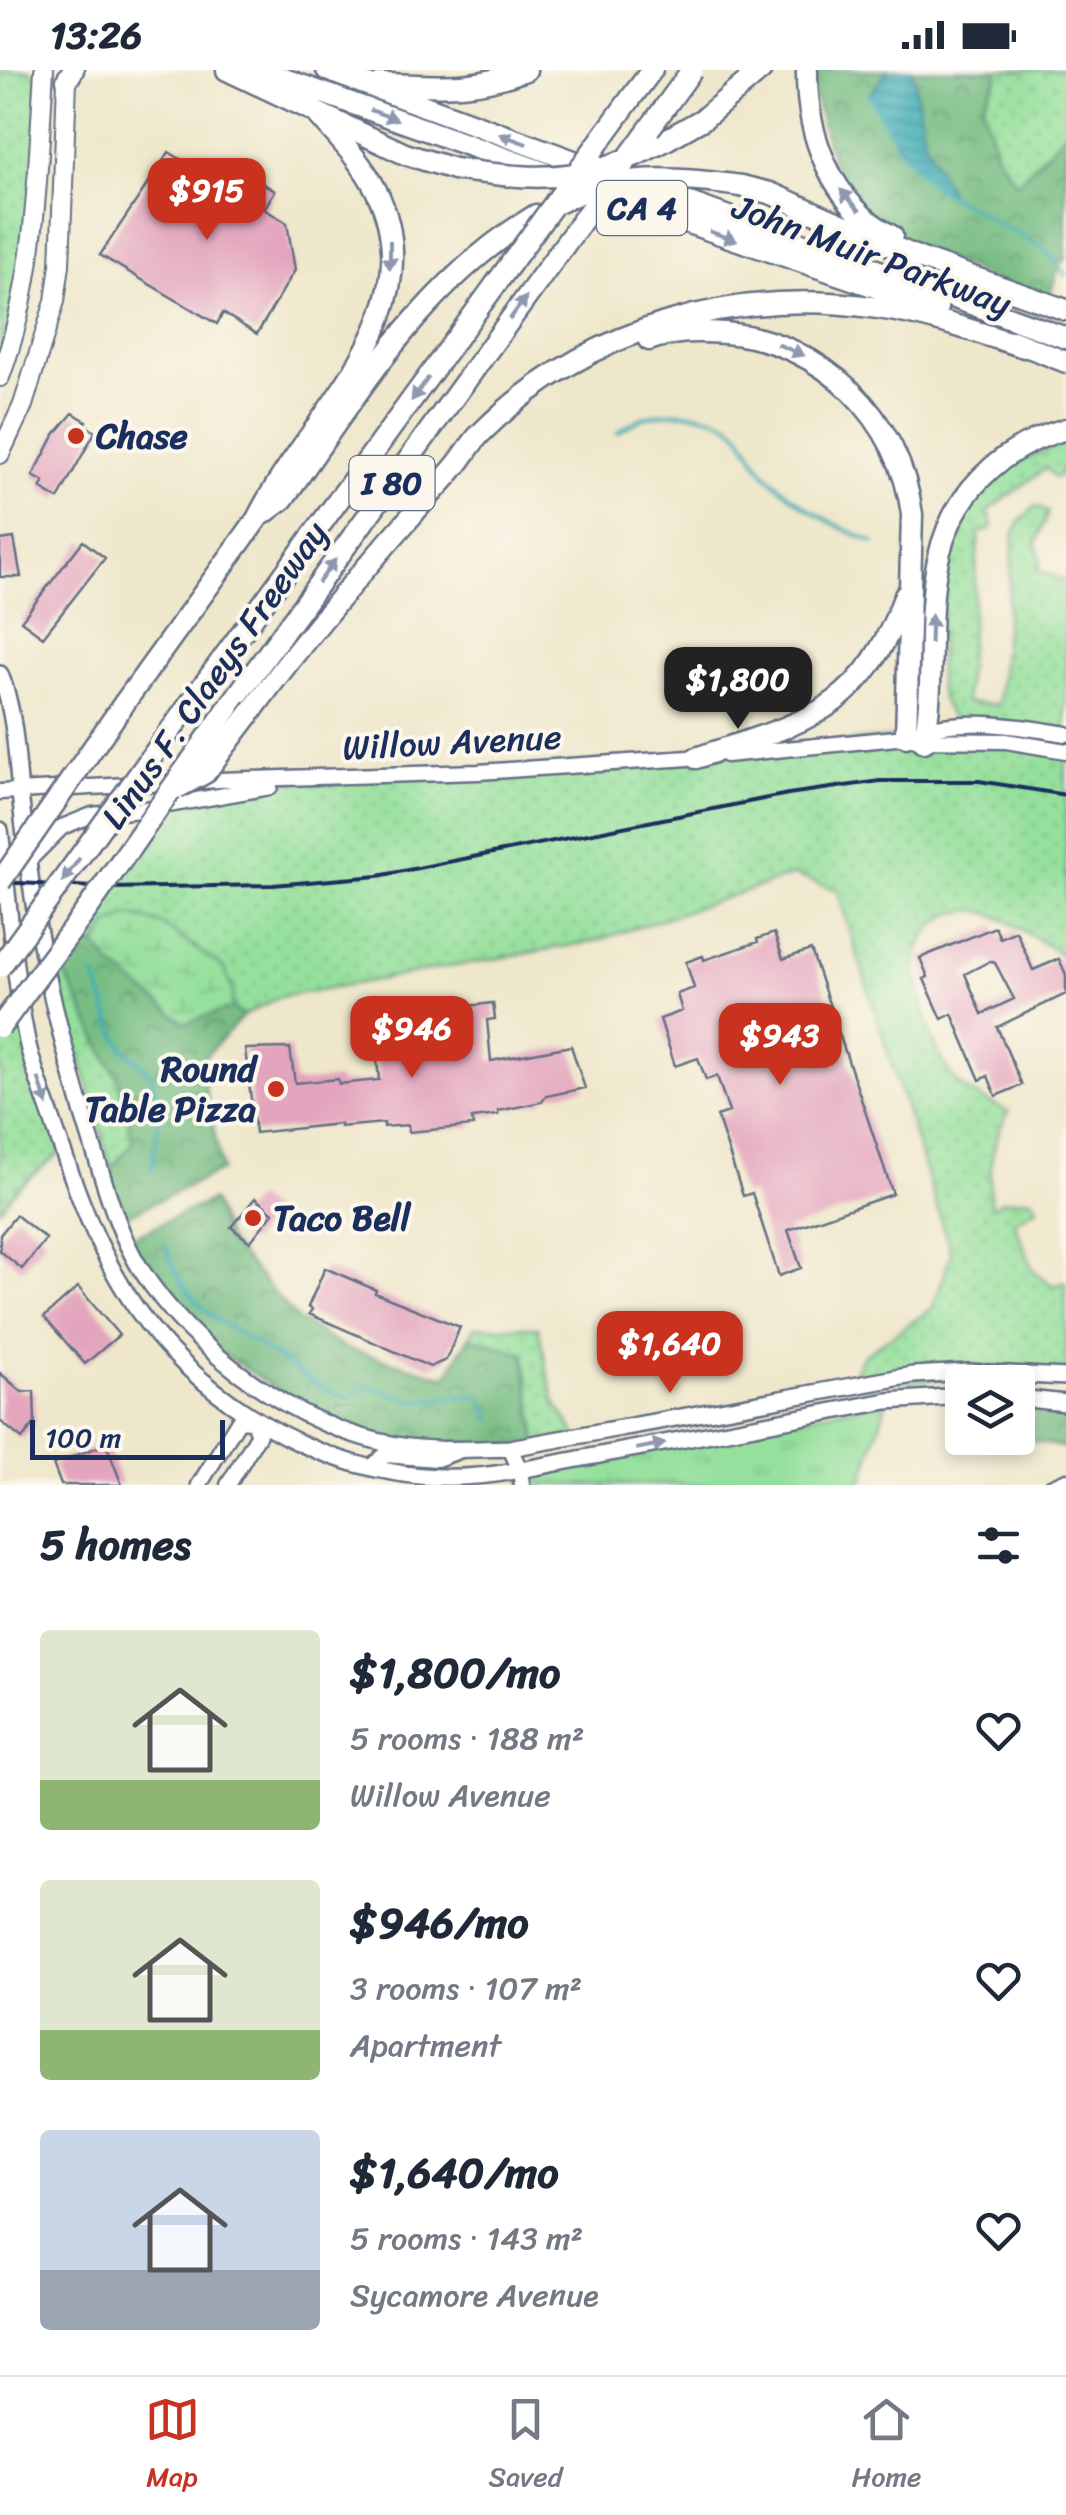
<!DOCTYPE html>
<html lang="en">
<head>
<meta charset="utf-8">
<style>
	:root { --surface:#fff; --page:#f2f2f3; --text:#1f2937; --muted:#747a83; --line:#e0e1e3; --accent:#c8321e }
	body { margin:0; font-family:Sriracha,sans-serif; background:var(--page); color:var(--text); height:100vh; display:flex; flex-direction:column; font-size:38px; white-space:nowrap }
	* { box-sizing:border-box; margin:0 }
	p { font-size:32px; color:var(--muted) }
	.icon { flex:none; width:55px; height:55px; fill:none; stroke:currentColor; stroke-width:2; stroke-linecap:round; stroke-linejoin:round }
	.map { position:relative; height:1415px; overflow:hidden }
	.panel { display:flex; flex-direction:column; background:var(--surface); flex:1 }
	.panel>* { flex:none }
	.tools { position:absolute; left:945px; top:1295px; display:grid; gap:20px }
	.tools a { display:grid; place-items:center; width:90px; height:90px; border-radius:10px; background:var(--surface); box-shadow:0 5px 15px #0003; font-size:50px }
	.scale { position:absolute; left:30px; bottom:25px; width:195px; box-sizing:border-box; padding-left:10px; border:5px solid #1b2f5e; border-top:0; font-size:28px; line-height:35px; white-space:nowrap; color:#1b2f5e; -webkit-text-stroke:8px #fbf7ec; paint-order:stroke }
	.price { position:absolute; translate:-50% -85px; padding:0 22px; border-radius:20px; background:var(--accent); color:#fff; font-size:32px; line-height:65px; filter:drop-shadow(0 2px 5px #0008) }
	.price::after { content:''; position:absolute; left:50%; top:60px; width:30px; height:22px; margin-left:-15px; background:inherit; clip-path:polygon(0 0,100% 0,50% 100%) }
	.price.current { background:#222; color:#fff }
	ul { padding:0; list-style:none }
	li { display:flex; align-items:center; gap:30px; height:250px; padding:0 40px }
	li span { display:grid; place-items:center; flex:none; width:280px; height:200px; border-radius:10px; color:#555 }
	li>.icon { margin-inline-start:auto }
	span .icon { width:120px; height:120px; fill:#fffc; stroke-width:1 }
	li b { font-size:42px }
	h2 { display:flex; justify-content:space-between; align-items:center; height:120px; padding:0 40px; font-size:42px }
	.status { display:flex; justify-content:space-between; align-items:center; height:70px; padding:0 50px; background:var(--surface); direction:ltr }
	.status svg { height:28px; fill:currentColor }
	.tabs { display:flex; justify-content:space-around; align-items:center; height:140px; border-top:2px solid var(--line); background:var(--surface); font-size:28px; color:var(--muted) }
	.tabs a { display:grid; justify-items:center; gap:5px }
	.tabs .current { color:var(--accent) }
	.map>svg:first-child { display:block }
	.grass { fill:url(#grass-dots); stroke:#58887d; stroke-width:2.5 }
	.forest { fill:url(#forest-crowns); stroke:#4a7671; stroke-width:2.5 }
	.wetland { fill:url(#wetland-marsh); stroke:#58887d; stroke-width:2.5 }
	.park { fill:url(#park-tufts); stroke:#58887d; stroke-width:2.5 }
	.water { fill:url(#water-rules); stroke:#2c6e8b; stroke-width:2.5 }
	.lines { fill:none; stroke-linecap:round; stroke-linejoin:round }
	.stream { stroke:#3cadb8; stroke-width:4 }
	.building { fill:#e3a4bd; fill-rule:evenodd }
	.minor-casing { stroke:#656f84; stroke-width:15 }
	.tertiary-casing { stroke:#656f84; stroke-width:19 }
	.secondary-casing { stroke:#656f84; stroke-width:20 }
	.primary-casing { stroke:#656f84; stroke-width:22 }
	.motorway-casing { stroke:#656f84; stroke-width:25 }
	.minor { stroke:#fff; stroke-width:10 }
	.tertiary { stroke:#fff; stroke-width:14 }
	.secondary { stroke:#fff; stroke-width:15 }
	.primary { stroke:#fff; stroke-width:18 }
	.motorway { stroke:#fff; stroke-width:20 }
	.rail { stroke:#1b2f5e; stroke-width:4 }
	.motorway-bridge-casing { stroke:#656f84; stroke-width:25; stroke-linecap:butt }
	.motorway-bridge { stroke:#fff; stroke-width:20 }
	.oneway { fill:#8d97ae }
	.poi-dot { fill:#c8321e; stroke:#fbf7ec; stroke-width:4 }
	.labels { text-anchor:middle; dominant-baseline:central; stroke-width:8; stroke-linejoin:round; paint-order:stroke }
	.shield { fill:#fbf7ec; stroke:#5e6b89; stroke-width:2.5 }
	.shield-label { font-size:32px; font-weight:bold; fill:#1b2f5e }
	.street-label { font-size:35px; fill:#1b2f5e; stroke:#fbf7ec }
	.poi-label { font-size:35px; font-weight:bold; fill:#1b2f5e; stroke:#fbf7ec; text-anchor:start }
</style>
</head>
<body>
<div class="status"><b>13:26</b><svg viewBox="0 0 49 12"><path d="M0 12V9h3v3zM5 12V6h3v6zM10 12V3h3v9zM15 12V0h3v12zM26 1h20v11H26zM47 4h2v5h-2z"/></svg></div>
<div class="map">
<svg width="1066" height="1415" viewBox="0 0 1066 1415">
	<defs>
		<pattern id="grass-dots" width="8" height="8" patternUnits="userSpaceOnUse" patternTransform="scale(2.5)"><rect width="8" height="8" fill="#95e09c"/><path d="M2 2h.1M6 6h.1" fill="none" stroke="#80c089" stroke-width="1.8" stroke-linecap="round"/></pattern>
		<pattern id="forest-crowns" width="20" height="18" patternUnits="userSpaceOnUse" patternTransform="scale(2.5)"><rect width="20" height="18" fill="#78be84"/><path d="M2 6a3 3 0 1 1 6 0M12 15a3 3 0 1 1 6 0" fill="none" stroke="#629b6f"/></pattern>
		<pattern id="wetland-marsh" width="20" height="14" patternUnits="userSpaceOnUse" patternTransform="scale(2.5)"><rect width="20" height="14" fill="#95e09c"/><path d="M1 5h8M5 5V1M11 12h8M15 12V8" fill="none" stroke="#80c089"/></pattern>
		<pattern id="park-tufts" width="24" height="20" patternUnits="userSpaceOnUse" patternTransform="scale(2.5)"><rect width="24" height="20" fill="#95e09c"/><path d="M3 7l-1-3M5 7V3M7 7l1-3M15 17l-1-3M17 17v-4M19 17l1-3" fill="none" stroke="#80c089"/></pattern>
		<pattern id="water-rules" width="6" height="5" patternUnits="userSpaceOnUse" patternTransform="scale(2.5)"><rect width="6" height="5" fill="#3cadb8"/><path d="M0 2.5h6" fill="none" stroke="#328d99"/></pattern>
	</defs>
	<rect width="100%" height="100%" fill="#fbf7ec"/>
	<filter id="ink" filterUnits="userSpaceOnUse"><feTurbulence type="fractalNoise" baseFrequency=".01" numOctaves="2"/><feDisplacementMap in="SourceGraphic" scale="20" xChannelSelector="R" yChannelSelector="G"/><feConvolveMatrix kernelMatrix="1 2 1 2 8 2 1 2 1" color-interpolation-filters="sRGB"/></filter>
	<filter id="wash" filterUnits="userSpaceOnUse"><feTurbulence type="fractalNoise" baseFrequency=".0048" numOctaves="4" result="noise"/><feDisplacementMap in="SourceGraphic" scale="40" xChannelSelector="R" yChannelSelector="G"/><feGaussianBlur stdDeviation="2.25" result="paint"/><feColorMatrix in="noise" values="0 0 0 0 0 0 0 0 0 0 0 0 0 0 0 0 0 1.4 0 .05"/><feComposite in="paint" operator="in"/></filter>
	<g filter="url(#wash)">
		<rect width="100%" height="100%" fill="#efe7cb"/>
		<path class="grass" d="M0,0H30L43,12L34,149L0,299Z
			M995,0H1066V62L1017,114L997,86L983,34L998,6Z
			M1066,373V398L1062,397L1059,407L1054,408L1046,398L988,441L993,455L990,460L979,462L965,632L998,635L1014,464L1020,451L1036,436L1048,442L1036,474L1041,490L1038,501L1066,511V664L959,656C931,625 939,609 940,569C942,473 964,401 1066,373Z
			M906,667L1066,681V887C1042,873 1017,854 991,844C953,830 918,859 915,897C921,933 932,989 960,1015C974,1027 993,1034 1009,1042C991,1070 988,1106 991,1137L1002,1131L1032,1128L1038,1138L1014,1151L1033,1200L1053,1216L1066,1212V1307L1020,1303L839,1317L854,1305L862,1286L933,1238L951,1183L837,820L794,805L596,871L280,927L243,946L232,938L233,921L109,854L96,875L77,869L171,721L194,714L478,702Z
			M58,890L119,1011L133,1074L111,1098L54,894Z
			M19,931L63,1080L16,1119L0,1139V957Z
			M475,1257H538L554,1330L577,1367L537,1373L524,1284L469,1267Z"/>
		<path class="forest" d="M807,0H995L998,6L983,34L997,86L1017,113L1066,62V190L1060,193L1047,233L882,161L841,122Z
			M77,869L96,875L110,894L185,952L232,938L243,946L200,992L222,1100L117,1150L112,1136L111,1098L133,1073L119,1012L58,890Z
			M212,1130L228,1171L297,1249L344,1278L446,1307L469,1267L524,1284L537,1373L461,1380L340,1359L206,1274L126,1170Z
			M1018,1328L1066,1333V1378L1033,1371L977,1368H1018Z"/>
		<path class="wetland" d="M131,845L162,854L224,898L233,921L232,938L185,953L110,894L96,875L109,854Z"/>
		<path class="park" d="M887,1331L861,1415H522L520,1400Z"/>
		<path class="water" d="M888,0H913L924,69L952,128C913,103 891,65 869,25Z"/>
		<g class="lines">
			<path class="stream" d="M869,25L899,79L936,118L1046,180L1066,205
				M617,363C623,359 630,354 636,351C663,338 719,339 739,363C751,378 755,394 770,408C801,437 835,457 874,472
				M95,907C104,929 109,952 120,972C127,984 139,990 147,1001C165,1029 156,1071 151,1101
				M165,1175C186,1239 219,1250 272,1284C298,1301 316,1319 347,1328L372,1317L416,1331L480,1325L492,1350"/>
		</g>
		<g id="blocks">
			<path class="building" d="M169,82L223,115L234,96L275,121L264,139L287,153L295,200L257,264L223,243L217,254L100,185Z
				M73,343L86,351L84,354L95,362L58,429L40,418L44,412L33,406L55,364Z
				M14,468L21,507H0V470Z
				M83,471L105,488L43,567L21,551Z
				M995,857L1000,868L1016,861L1033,900L1059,889L1066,905V924L997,957L1022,1015L996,1026L988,1006L980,1010L952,944L942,949L924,909L928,907L920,888ZM990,891L995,893L1014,929L982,944L965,904Z
				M774,863L783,889L811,880L893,1124L788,1160L801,1198L779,1206L752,1123L743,1126L717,1046L729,1042L717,1006L706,1010L698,988L675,996L660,949L682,941L677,924L694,918L686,892L703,886L704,890L758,872L757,869Z
				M493,933L495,949L487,950L491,991L571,976L585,1018L546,1026L542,1032L498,1041V1045L472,1048L473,1056L409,1062L408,1055L384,1057V1053L340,1057V1054L255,1063L245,979L290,978L295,1013L338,1009L339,1014L379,1010L374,961L469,950L467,936Z
				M255,1128L273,1143L250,1172L231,1157Z
				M16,1145L46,1169L22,1199L0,1181V1165Z
				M325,1198L376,1220L375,1223L460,1257L446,1290L430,1297L309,1244L312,1239L308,1237Z
				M78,1217L119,1265L85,1294L44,1247Z
				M0,1303L22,1322L34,1321L35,1353L22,1369L0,1351Z
				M106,1374L122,1415H61L53,1394Z"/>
		</g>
	</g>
	<g filter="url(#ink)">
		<use href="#blocks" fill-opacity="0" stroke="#656f84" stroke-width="2.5"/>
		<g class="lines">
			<g class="minor-casing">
				<path id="minor" d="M1050,1415L1066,1408"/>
			</g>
			<g class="tertiary-casing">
				<path id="tertiary" d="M917,670L1006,671L1066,681
					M726,685L906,667C952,644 1017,656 1066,664
					M0,722L219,710L478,702L704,687
					M29,790L62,757L92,745L140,740L270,717
					M510,1378L520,1400L522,1415
					M372,1397L385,1385L437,1389L461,1380
					M199,1415L239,1350L253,1351
					M228,1415L259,1364L253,1351"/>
			</g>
			<g class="secondary-casing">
				<path id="secondary" d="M0,604C15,642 16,682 20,723C25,767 30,814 38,858C52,935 72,1011 96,1086C108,1124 119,1164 140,1198C193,1282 298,1358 396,1375C433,1382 472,1379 510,1378L913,1305L968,1302L1066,1307
					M0,760C9,830 13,902 27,971C33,1000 46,1030 55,1058C76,1120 98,1183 136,1238C193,1320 293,1385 392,1402C434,1410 479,1408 520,1400L887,1331L962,1326
					M1018,1328L1066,1333"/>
			</g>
			<g class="primary-casing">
				<path id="primary" d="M0,307C37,208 37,105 44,0
					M0,384L23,335L55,231L60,195L67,10"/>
			</g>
			<g class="motorway-casing">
				<path id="motorway" d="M227,0L405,84L454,99
					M259,0L554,106
					M327,0L598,100
					M807,0C806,65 831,134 892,166
					M67,10L73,0
					M381,14C438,15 470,21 526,0
					M631,28L652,0
					M657,75L703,49L761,0
					M625,110L1066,268
					M741,116L770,123L919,188L1066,240
					M586,118L937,238
					M649,270C674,261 698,261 725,263C822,271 901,349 912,445L906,667
					M1013,271L1066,292
					M263,444L283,429C359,323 421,214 536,145
					M125,632L257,449C307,347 438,245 376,120C361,90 336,66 315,41
					M189,635L477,240
					M229,637L555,188
					M254,638C303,570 357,507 413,444C427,427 444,411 458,393C466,383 472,372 481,363C585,259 733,216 878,238C928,245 976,262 1024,277
					M924,672C942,582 909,481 981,408C1004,384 1033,368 1066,359
					M696,688C805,651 861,645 905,525"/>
			</g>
			<use href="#minor" class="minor"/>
			<use href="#tertiary" class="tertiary"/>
			<use href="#secondary" class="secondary"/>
			<use href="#primary" class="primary"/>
			<use href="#motorway" class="motorway"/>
			<path class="rail" d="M0,812L112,818L273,815L378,806L788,724L880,711H979L1066,725"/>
			<g class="motorway-bridge-casing">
				<path id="motorway-bridge" d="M454,99C504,106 556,113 605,97C623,92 640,83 657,75
					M558,133C615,102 679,107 741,116
					M555,188L692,0
					M477,240L631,28
					M177,718L205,703L254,638
					M0,812L125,632
					M0,897L189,635
					M0,957L86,841L229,637"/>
			</g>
			<use href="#motorway-bridge" class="motorway-bridge"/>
		</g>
		<defs><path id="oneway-solid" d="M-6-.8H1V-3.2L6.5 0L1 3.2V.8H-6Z" transform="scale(2.5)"/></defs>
		<g class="oneway">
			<use href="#oneway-solid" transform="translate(384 45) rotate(20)"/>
			<use href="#oneway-solid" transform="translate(513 69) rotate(-160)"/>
			<use href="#oneway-solid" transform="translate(850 130) rotate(-132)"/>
			<use href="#oneway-solid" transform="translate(723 166) rotate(19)"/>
			<use href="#oneway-solid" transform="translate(390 185) rotate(90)"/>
			<use href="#oneway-solid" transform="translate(518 238) rotate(-54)"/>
			<use href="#oneway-solid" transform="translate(791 280) rotate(23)"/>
			<use href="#oneway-solid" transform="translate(420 319) rotate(126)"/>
			<use href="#oneway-solid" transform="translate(327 501) rotate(-54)"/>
			<use href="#oneway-solid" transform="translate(931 559) rotate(-88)"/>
			<use href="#oneway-solid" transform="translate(71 800) rotate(126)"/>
			<use href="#oneway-solid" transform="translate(43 1022) rotate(72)"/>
			<use href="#oneway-solid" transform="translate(651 1376) rotate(-11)"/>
		</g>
	</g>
	<g class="poi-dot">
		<circle cx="76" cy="366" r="10"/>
		<circle cx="276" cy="1019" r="10"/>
		<circle cx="253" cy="1148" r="10"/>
	</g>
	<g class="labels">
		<g class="shield">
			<rect x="597" y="111" width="90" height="54" rx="8"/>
			<rect x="349.5" y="386" width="85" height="54" rx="8"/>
		</g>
		<g class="shield-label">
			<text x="642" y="138">CA 4</text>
			<text x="392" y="413">I 80</text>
		</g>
		<g class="street-label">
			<text transform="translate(872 185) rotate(20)">John Muir Parkway</text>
			<text transform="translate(214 605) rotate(-55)">Linus F. Claeys Freeway</text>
			<text transform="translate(452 672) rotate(-3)">Willow Avenue</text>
		</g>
		<g class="poi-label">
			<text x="96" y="366">Chase</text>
			<text x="256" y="999" text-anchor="end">Round<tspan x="256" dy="40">Table Pizza</tspan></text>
			<text x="273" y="1148">Taco Bell</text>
		</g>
	</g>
</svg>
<div class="tools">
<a><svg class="icon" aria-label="layers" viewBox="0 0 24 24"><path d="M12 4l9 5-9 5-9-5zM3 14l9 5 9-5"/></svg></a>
</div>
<div class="scale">100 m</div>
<b class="price" style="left:207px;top:173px">$915</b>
<b class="price current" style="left:738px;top:662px">$1,800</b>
<b class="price" style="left:412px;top:1011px">$946</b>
<b class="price" style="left:780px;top:1018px">$943</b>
<b class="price" style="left:670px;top:1326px">$1,640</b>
</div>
<section class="panel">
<h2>5 homes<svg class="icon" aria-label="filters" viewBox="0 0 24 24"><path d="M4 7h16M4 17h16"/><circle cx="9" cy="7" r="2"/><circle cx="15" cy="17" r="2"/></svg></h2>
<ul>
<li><span style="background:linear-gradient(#dfe7d0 75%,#8fb573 0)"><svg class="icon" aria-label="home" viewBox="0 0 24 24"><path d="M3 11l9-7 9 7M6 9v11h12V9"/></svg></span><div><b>$1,800/mo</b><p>5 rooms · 188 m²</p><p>Willow Avenue</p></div><svg class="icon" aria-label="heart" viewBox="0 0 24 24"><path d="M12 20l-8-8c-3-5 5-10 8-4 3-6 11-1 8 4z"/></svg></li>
<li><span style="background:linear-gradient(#dfe7d0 75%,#8fb573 0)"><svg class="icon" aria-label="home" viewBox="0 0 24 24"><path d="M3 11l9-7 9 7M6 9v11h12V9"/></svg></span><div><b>$946/mo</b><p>3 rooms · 107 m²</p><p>Apartment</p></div><svg class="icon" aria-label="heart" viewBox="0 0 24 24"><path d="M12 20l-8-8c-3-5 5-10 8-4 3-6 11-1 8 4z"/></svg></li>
<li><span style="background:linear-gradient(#c9d6e8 70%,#9aa5b1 0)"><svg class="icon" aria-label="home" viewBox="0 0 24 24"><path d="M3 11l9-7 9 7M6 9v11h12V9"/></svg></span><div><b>$1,640/mo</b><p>5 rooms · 143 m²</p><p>Sycamore Avenue</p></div><svg class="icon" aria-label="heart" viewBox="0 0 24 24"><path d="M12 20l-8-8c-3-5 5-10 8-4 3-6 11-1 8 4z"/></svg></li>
</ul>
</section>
<nav class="tabs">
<a class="current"><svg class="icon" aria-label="map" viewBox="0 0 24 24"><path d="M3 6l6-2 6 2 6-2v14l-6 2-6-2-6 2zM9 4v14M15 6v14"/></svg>Map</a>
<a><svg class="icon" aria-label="saved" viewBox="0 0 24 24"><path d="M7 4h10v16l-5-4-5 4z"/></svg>Saved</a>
<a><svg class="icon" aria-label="home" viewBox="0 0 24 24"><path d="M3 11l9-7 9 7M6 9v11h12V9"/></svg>Home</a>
</nav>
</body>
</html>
